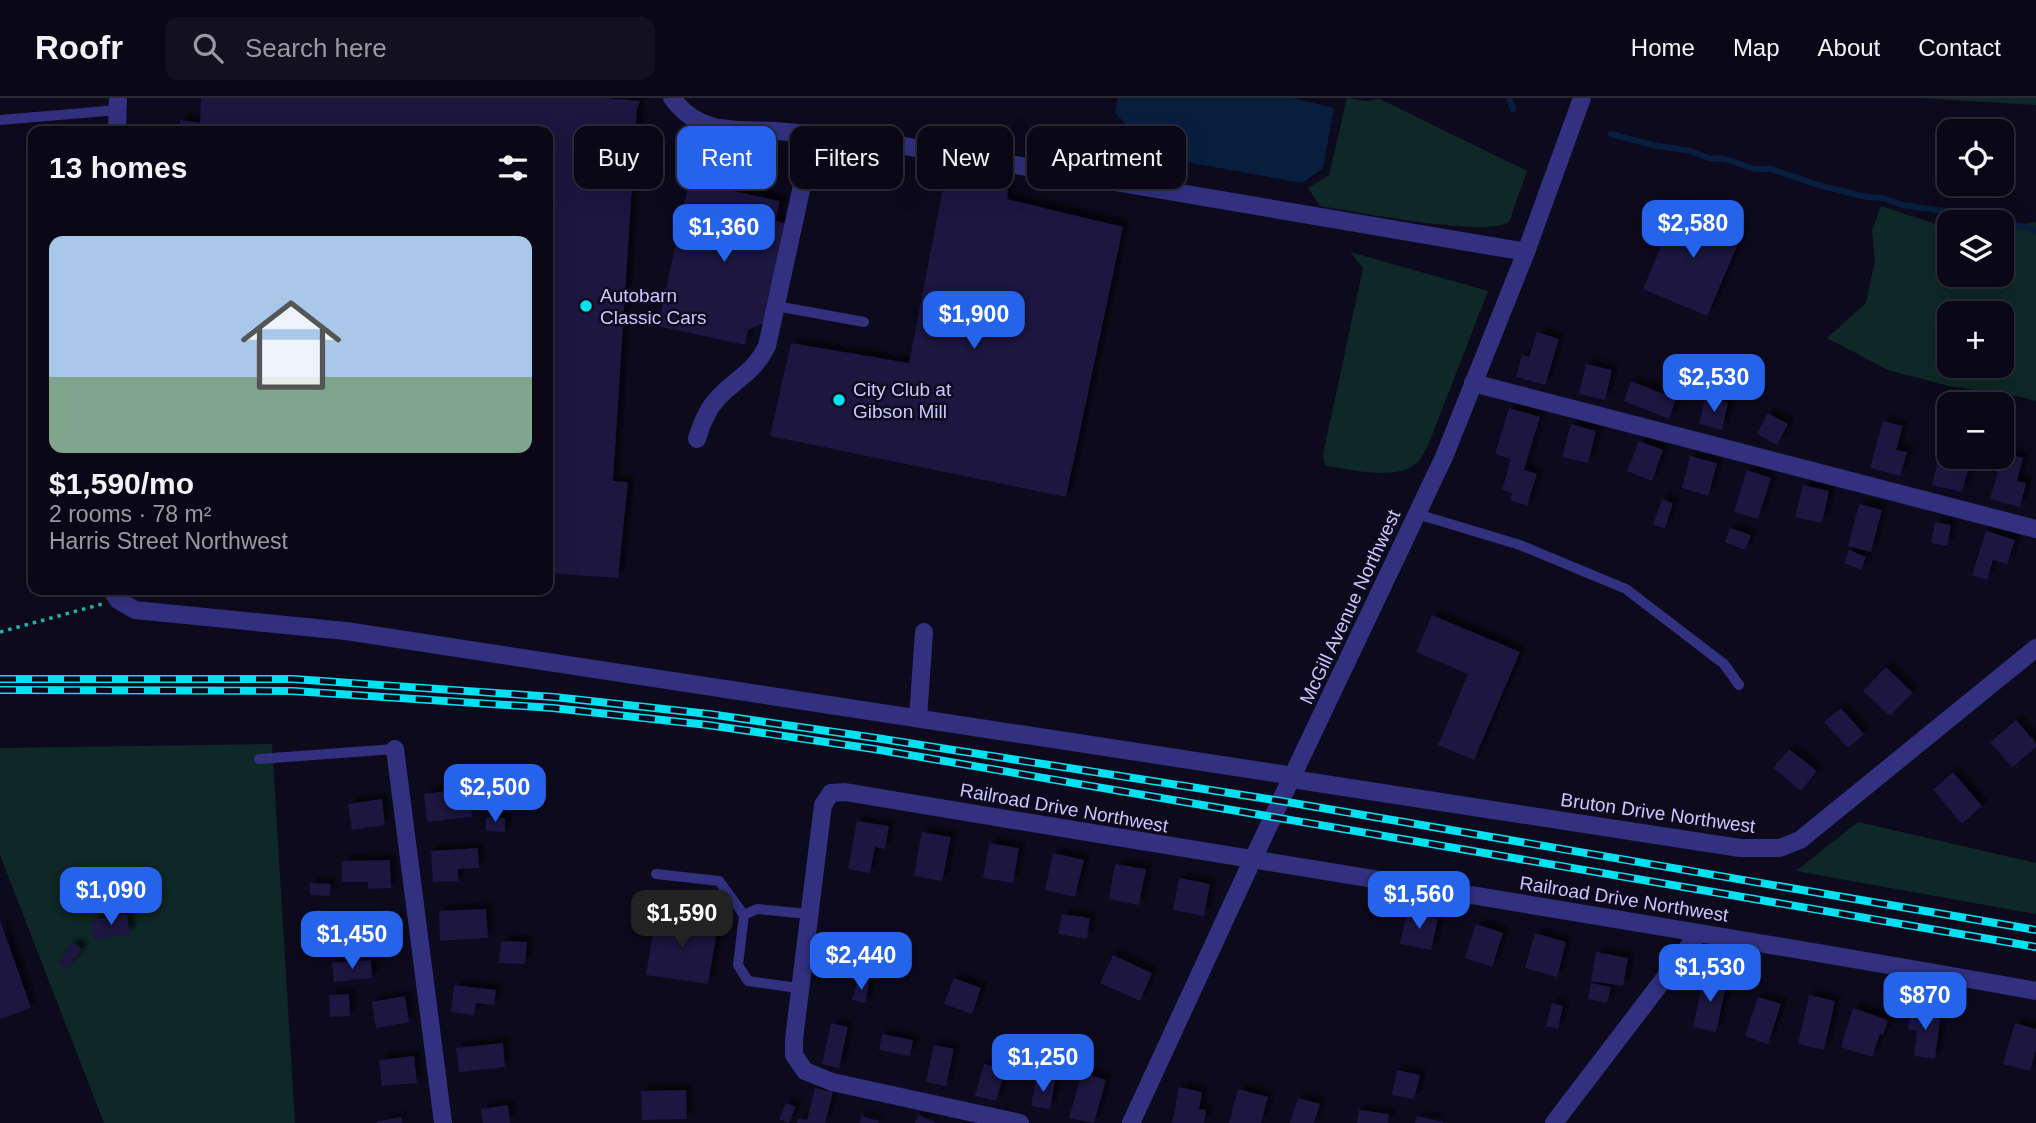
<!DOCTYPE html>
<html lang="en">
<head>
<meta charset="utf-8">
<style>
	:root { --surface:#0a0816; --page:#13111f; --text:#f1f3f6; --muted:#999aa1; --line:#2a2935; --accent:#2563eb }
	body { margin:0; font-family:Arial,sans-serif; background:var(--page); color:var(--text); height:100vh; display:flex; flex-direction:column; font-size:26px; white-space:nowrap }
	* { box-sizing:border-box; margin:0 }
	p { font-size:23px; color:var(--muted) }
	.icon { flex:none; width:38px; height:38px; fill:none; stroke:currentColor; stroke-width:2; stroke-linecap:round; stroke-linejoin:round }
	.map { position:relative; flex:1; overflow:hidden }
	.details { position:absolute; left:28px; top:28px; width:525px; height:469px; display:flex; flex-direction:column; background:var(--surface); border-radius:14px; box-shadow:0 7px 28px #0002,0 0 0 2px var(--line) }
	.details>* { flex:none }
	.guide { position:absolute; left:574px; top:28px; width:665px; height:63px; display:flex; gap:14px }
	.tools { position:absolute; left:1937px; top:21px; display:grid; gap:14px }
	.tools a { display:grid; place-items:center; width:77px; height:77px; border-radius:14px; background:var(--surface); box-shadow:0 7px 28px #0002,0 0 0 2px var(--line); font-size:35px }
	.price { position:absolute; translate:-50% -60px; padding:0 16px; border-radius:14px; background:var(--accent); color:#fff; font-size:23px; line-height:46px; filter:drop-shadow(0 2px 4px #0008) }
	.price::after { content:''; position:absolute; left:50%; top:42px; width:21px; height:16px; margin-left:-10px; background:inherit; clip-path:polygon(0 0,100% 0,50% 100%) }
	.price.on { background:#222; color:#fff }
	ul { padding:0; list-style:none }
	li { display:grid; align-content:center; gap:14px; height:371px; padding:0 21px }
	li+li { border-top:2px solid var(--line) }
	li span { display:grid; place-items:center; height:217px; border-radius:14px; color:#555 }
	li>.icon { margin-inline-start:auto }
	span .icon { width:126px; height:126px; fill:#fffc; stroke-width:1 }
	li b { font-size:30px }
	h2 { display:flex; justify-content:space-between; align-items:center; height:84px; padding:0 21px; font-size:30px }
	.chip { padding:0 24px; border-radius:14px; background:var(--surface); box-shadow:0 7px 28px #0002,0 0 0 2px var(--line); font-size:24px; line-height:63px }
	.chip.on { background:var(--accent); color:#fff }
	header { display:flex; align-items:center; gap:42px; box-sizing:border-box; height:98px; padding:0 35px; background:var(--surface); border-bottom:2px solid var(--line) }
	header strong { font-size:33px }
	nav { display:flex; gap:38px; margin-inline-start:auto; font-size:24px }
	.search { width:490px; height:63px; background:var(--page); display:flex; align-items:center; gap:18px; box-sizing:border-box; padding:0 24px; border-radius:14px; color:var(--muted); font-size:26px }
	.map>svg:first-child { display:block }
	.green { fill:#0d2826; fill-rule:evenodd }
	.water { fill:#071e3f }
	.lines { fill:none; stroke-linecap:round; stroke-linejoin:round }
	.stream { stroke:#071e3f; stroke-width:6 }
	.building { fill:#1c1540; filter:url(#shadow) }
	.path { stroke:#23b6a8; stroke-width:3.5; stroke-dasharray:3.5 5; stroke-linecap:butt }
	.service { stroke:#313180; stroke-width:10 }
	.minor { stroke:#313180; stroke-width:18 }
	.tertiary { stroke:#313180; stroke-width:18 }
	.rail-casing { stroke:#00e2f1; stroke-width:8 }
	.rail { stroke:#0d0a1d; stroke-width:5; stroke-dasharray:16; stroke-linecap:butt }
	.poi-dot { fill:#00e2f1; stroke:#0d0a1d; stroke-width:2.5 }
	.labels { text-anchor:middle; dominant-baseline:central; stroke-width:5; stroke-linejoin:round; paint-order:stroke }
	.poi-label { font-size:19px; fill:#cbc6ff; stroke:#0d0a1d; text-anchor:start }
	.street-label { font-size:19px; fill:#cbc6ff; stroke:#0d0a1d }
</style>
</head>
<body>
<header>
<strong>Roofr</strong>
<div class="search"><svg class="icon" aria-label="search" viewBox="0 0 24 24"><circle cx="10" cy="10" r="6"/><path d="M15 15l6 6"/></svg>Search here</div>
<nav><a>Home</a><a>Map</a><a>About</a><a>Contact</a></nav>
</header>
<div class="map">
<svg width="2036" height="1025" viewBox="0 0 2036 1025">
	<defs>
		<filter id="shadow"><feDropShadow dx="6" dy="-6" stdDeviation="2" flood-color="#0009"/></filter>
	</defs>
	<rect width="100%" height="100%" fill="#0d0a1d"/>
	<path class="green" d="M1347,0L1366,3L1380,1L1527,73L1509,124C1486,140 1354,113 1320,108L1308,90L1329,77Z
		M1919,0H2036V7Z
		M1881,108L1933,125L1949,128L1950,177H2002V129L2036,124V303L2021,299L1949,288L1888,272L1827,240L1866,205L1875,162L1872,132ZM1950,215H2002V268H1950Z
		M1350,154L1488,193L1429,345C1426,351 1422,359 1418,364C1397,384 1351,371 1325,368L1323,357L1363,170Z
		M272,646L295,1025H104L0,757V650Z
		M1858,724L2036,765V816L1796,773Z"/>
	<path class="water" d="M1118,0H1293L1334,10L1323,70L1302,85L1175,62L1167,38L1131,33L1115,14Z"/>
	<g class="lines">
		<path class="stream" d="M1509,0L1513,11
			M1611,36L1653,47L1690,53L1709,60L1725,61L1755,71H1771L1818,87L1867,99L1883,100L1902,107L1966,116L1995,124
			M2002,126L2022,128L2036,133"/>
	</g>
	<path class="building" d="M201,0H604L640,3L637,11L613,383L628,384L618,480L548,475V33H179L180,22L200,25Z
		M961,74L1009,86L1007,101L1123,129L1066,399L770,338L791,245L909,265L944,85L961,89Z
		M689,84L780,103L775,123L789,126L768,223L748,232L745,247L658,228Z
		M1679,106L1743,134L1707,218L1643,191Z
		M1537,234L1559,241L1545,287L1516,279L1522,257L1529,259Z
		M1586,266L1612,272L1605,302L1579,296Z
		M1631,283L1676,301L1669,321L1624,303Z
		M1705,300L1728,305L1722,332L1699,326Z
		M1509,310L1540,319L1524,372L1537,376L1527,408L1510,402L1512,395L1502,392L1511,361L1495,356Z
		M1768,315L1788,326L1777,347L1757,336Z
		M1883,323L1903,328L1896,352L1907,354L1900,378L1870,370Z
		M1571,326L1596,333L1588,365L1562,359Z
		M1944,339L1950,340V359H1987L1984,371L1969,368L1962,394L1932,387Z
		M1639,343L1663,352L1652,383L1627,373Z
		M2003,355L2023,360L2017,383L2026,385L2020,409L1990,401Z
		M1690,358L1717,365L1708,398L1682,390Z
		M1747,372L1771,380L1758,421L1734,414Z
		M1803,387L1829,393L1822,425L1795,419Z
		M1662,401L1673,405L1665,430L1653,427Z
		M1859,406L1882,412L1871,454L1848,448Z
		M1935,424L1951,427L1947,448L1931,445Z
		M1730,430L1751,437L1745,452L1725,444Z
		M1986,433L2015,442L2007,466L1993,462L1987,482L1972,477Z
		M1849,452L1866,459L1861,472L1844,465Z
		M370,492H401L400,496L370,494Z
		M1432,517L1520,554L1474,662L1438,647L1468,576L1416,554Z
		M1886,569L1913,595L1890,618L1863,593Z
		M1841,610L1864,636L1848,650L1824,624Z
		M2016,622L2036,645V649L2012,670L1990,644Z
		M1789,651L1817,673L1801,693L1773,670Z
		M1953,674L1982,708L1962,726L1933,692Z
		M469,690L472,719L427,724L424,696Z
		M382,701L385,727L352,732L348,706Z
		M486,719L505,720V734L486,733Z
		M857,723L889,728L885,751L875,749L870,775L848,771Z
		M922,734L951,739L942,783L914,778Z
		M989,745L1019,750L1013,785L983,780Z
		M478,750L479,770L458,771V783L433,784L431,753Z
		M1053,755L1084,762L1075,799L1045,792Z
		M390,762L391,790L368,791V784H342V763Z
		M1115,766L1146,771L1139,807L1109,801Z
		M1179,780L1210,786L1204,818L1173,812Z
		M310,785L331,786L330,798L310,797Z
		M486,811L488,840L440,843L439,813Z
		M1407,815L1438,821L1431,852L1400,846Z
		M127,816L130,836L94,842L91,822Z
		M1062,816L1090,820L1087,841L1058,836Z
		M656,818L718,828L708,886L646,877Z
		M0,822L31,910L0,921Z
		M397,822L399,849L366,852L363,825Z
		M1476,826L1503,835L1492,869L1465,860Z
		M1535,835L1566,844L1557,879L1525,870Z
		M501,843L527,844L525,866L499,865Z
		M73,845L82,851L67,871L58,864Z
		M1596,854L1628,860L1623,888L1591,883Z
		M1113,857L1152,875L1140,903L1100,885Z
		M371,862L372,880L334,884L332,865Z
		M1704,878L1727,883L1716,934L1693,929Z
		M954,880L981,890L972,916L944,906Z
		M857,883L869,885L865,905L852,902Z
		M1591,885L1611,889L1607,905L1588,901Z
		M454,887L496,892L494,907L476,905L474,917L451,914Z
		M349,896L350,918L330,919L329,897Z
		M1809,897L1835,903L1824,952L1798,946Z
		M405,898L409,924L376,930L372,904Z
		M1758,899L1781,906L1768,946L1745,938Z
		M1552,905L1563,908L1558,931L1546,928Z
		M1853,910L1888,922L1883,937L1880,936L1872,959L1841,949Z
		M1911,910L1941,914L1935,961L1914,958L1917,933L1908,931Z
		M831,925L848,929L839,970L822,966Z
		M2015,925L2036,931V952L2030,973L2003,966Z
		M882,936L913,942L910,958L879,952Z
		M503,945L505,969L459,974L456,950Z
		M934,947L954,951L946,988L926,984Z
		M414,958L417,985L382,988L379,962Z
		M984,966L1005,972L996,1003L975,998Z
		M1397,972L1420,977L1414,1001L1392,997Z
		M1082,974L1106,982L1094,1025L1069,1020Z
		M1036,980L1055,983L1050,1011L1031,1008Z
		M1179,989L1202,994L1199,1011L1206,1012L1204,1025H1172Z
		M815,990L833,994L825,1025H797L798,1020L807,1022Z
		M1238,991L1268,999L1261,1025H1229Z
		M686,992L687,1021L642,1022L641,993Z
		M1298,1000L1320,1006L1314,1025H1290Z
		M786,1005L796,1009L789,1025L779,1021Z
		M508,1007L510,1025H483L481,1011Z
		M1359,1012L1389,1016L1388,1025H1357Z
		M918,1017L937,1025H915Z
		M861,1018L879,1023L878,1025H860Z
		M1417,1018L1443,1024V1025H1415Z
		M401,1019L402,1025H377L376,1024Z"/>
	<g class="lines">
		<path class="path" d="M0,534L102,506"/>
		<path class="service" d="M0,22L118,12
			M776,208L864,224
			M1417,416L1520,447L1626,491L1724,566L1739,587
			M259,661L395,651
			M656,776L719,783L744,817
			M798,890L748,883L738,867L744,817L757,811L808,816"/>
		<path class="minor" d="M672,0C700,38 735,31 775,33C803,35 830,38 857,40L1526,154
			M117,33L118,0
			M1473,285L2036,431
			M697,341C701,327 707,312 717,301C736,280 753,276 767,248L813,37
			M112,492L118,502L135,512L346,533L1294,678
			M918,620L924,534
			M395,651L443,1025
			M1292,681L1740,750H1780L1800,742L2036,550
			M1020,1025L832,984L805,973L794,957V941L823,707L831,695L845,694C1242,761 1640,822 2036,893
			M1554,1025L1699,835"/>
		<path class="tertiary" d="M1131,1025L1252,763L1444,359L1526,154L1582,0"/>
		<g class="rail-casing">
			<path id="rail" d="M0,581H293L554,599L709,616L876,640L1281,703L2036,832
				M0,592L293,593L553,610L708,627L874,651L2036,849"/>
		</g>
		<use href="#rail" class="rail"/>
	</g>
	<g class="poi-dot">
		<circle cx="586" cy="208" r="7"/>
		<circle cx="839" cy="302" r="7"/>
	</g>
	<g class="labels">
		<g class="poi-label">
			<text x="600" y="197">Autobarn<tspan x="600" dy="22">Classic Cars</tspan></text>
			<text x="853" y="291">City Club at<tspan x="853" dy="22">Gibson Mill</tspan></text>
		</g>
		<g class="street-label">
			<text transform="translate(1350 509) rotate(-65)">McGill Avenue Northwest</text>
			<text transform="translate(1064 710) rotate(10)">Railroad Drive Northwest</text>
			<text transform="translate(1658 715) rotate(8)">Bruton Drive Northwest</text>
			<text transform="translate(1624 801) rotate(9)">Railroad Drive Northwest</text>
		</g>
	</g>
</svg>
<div class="tools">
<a><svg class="icon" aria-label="locate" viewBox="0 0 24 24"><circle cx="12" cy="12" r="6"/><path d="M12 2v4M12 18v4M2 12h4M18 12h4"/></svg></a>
<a><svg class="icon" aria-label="layers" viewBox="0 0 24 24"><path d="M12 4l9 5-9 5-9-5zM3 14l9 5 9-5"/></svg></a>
<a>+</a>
<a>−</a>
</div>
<b class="price" style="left:1693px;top:162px">$2,580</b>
<b class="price" style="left:724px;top:166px">$1,360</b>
<b class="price" style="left:974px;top:253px">$1,900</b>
<b class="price" style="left:1714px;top:316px">$2,530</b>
<b class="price" style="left:495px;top:726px">$2,500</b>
<b class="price" style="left:111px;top:829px">$1,090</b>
<b class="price" style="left:1419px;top:833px">$1,560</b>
<b class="price on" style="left:682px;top:852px">$1,590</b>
<b class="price" style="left:352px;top:873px">$1,450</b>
<b class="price" style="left:861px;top:894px">$2,440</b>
<b class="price" style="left:1710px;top:906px">$1,530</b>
<b class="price" style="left:1925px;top:934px">$870</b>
<b class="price" style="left:1043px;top:996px">$1,250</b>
<div class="guide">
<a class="chip">Buy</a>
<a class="chip on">Rent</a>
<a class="chip">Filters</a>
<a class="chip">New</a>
<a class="chip">Apartment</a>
</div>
<section class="details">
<h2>13 homes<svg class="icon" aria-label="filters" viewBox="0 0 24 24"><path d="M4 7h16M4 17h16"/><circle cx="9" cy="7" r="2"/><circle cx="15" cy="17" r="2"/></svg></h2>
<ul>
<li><span style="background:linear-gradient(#a9c7e8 65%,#7fa58c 0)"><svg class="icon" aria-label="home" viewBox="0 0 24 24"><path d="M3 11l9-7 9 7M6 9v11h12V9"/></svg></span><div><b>$1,590/mo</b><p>2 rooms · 78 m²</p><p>Harris Street Northwest</p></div></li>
</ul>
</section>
</div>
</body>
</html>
